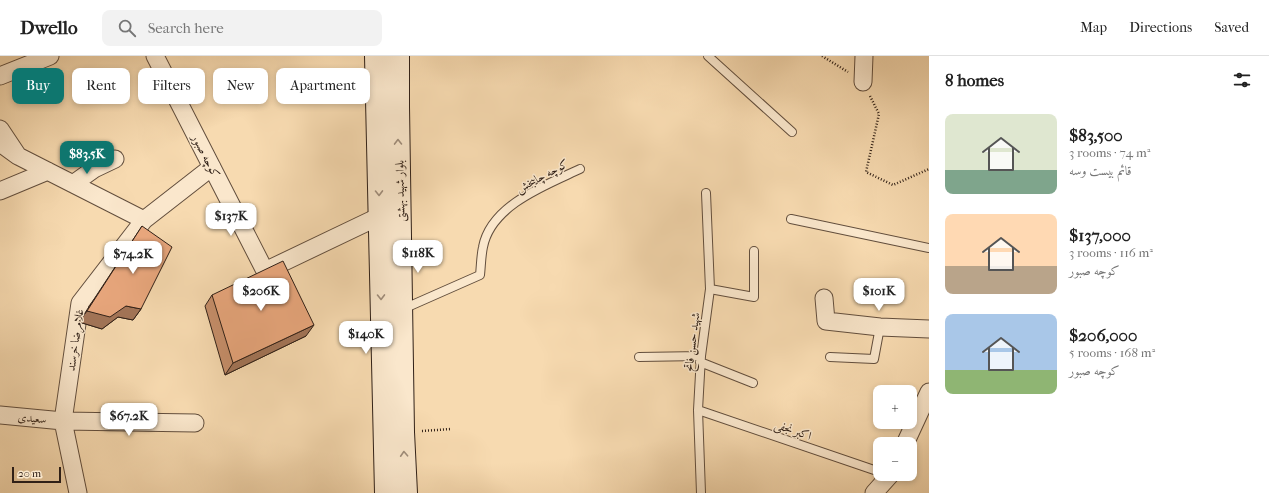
<!DOCTYPE html>
<html lang="en">
<head>
<meta charset="utf-8">
<style>
	:root { --surface:#fff; --page:#f2f2f2; --text:#222; --muted:#767676; --line:#e0e0e0; --accent:#0f766e }
	body { margin:0; font-family:"IM FELL French Canon",Amiri,serif; background:var(--page); color:var(--text); height:100vh; display:flex; flex-direction:column; font-size:15px; white-space:nowrap }
	* { box-sizing:border-box; margin:0 }
	p { font-size:13px; color:var(--muted) }
	.icon { flex:none; width:22px; height:22px; fill:none; stroke:currentColor; stroke-width:2; stroke-linecap:round; stroke-linejoin:round }
	.map { position:relative; flex:1; overflow:hidden }
	.drawer { display:flex; flex-direction:column; background:var(--surface); width:340px }
	.drawer>* { flex:none }
	.banner { position:absolute; left:12px; top:12px; width:380px; height:36px; display:flex; gap:8px }
	.controls { position:absolute; left:873px; top:329px; display:grid; gap:8px }
	.controls a { display:grid; place-items:center; width:44px; height:44px; border-radius:8px; background:var(--surface); box-shadow:0 2px 6px #0003; font-size:20px }
	.scale { position:absolute; left:12px; bottom:10px; width:49px; box-sizing:border-box; padding-left:4px; border:2px solid #302017; border-top:0; font-size:11px; line-height:14px; white-space:nowrap; color:#302017; -webkit-text-stroke:3px #fae7cc; paint-order:stroke }
	.price { position:absolute; translate:-50% -34px; padding:0 9px; border-radius:8px; background:#fff; color:#222; font-size:13px; line-height:26px; filter:drop-shadow(0 1px 2px #0008) }
	.price::after { content:''; position:absolute; left:50%; top:24px; width:12px; height:9px; margin-left:-6px; background:inherit; clip-path:polygon(0 0,100% 0,50% 100%) }
	.price.on { background:var(--accent); color:#fff }
	ul { padding:0; list-style:none }
	li { display:flex; align-items:center; gap:12px; height:100px; padding:0 16px }
	li span { display:grid; place-items:center; flex:none; width:112px; height:80px; border-radius:8px; color:#555 }
	li>.icon { margin-inline-start:auto }
	span .icon { width:48px; height:48px; fill:#fffc; stroke-width:1 }
	li b { font-size:17px }
	h2 { display:flex; justify-content:space-between; align-items:center; height:48px; padding:0 16px; font-size:17px }
	.pill { padding:0 14px; border-radius:8px; background:var(--surface); box-shadow:0 2px 6px #0003; font-size:14px; line-height:36px }
	.pill.on { background:var(--accent); color:#fff }
	header { display:flex; align-items:center; gap:24px; box-sizing:border-box; height:56px; padding:0 20px; background:var(--surface); border-bottom:1px solid var(--line) }
	header strong { font-size:19px }
	nav { display:flex; gap:22px; margin-inline-start:auto; font-size:14px }
	.search { width:280px; height:36px; background:var(--page); display:flex; align-items:center; gap:10px; box-sizing:border-box; padding:0 14px; border-radius:8px; color:var(--muted); font-size:15px }
	main { display:flex; flex:1; min-height:0 }
	.map>svg:first-child { display:block }
	.lines { fill:none; stroke-linecap:round; stroke-linejoin:round }
	.lane-casing { stroke:#624e3d; stroke-width:10 }
	.street-casing { stroke:#624e3d; stroke-width:19 }
	.secondary-casing { stroke:#302017; stroke-width:24 }
	.path { stroke:#302017; stroke-width:2.5; stroke-dasharray:1 2; stroke-linecap:butt }
	.lane { stroke:#fae7cc; stroke-width:8 }
	.street { stroke:#fae7cc; stroke-width:17 }
	.secondary { stroke:#fae7cc; stroke-width:22 }
	.wall { fill:#c8906c; stroke:#302017 }
	.shaded-wall { fill:#a37558; stroke:#302017 }
	.building { fill:#e9a77d; stroke:#302017 }
	.oneway { stroke:#9f8d7b }
	.labels { text-anchor:middle; dominant-baseline:central; stroke-width:3; stroke-linejoin:round; paint-order:stroke }
	.street-label { font-size:12px; fill:#302017; stroke:#fae7cc }
</style>
</head>
<body>
<header>
<strong>Dwello</strong>
<div class="search"><svg class="icon" aria-label="search" viewBox="0 0 24 24"><circle cx="10" cy="10" r="6"/><path d="M15 15l6 6"/></svg>Search here</div>
<nav><a>Map</a><a>Directions</a><a>Saved</a></nav>
</header>
<main>
<div class="map">
<svg width="929" height="437" viewBox="0 0 929 437">
	<rect width="100%" height="100%" fill="#f7dab0"/>
	<filter id="stains"><feTurbulence type="fractalNoise" baseFrequency=".005" numOctaves="4"/><feColorMatrix values="0 0 0 0 .2 0 0 0 0 .09 0 0 0 0 .02 0 0 0 .5 -.17"/></filter>
	<radialGradient id="worn" r=".72"><stop offset=".6" stop-color="#630" stop-opacity="0"/><stop offset="1" stop-color="#630" stop-opacity=".3"/></radialGradient>
	<g class="lines">
		<g class="lane-casing">
			<path id="lane" d="M708,0L792,76
				M791,163L929,192
				M710,233L754,241V195
				M403,253L480,219C481,210 481,200 483,191C491,149 546,129 580,113
				M639,301L701,300
				M830,301L874,303L880,271
				M700,306L753,327
				M698,354L880,416
				M701,437L698,354L701,300L710,233L706,137"/>
		</g>
		<g class="street-casing">
			<path id="street" d="M155,0L265,215L380,160
				M0,20L50,0
				M863,26L864,0
				M0,73L18,100L0,87
				M18,100L144,164
				M73,128L94,113L115,103
				M0,135L48,115
				M824,242L826,265L880,271L929,273
				M0,359L63,365L195,367
				M905,388L929,336
				M78,437L63,365L80,247L144,164L212,111
				M874,437L891,418"/>
		</g>
		<g class="secondary-casing">
			<path id="secondary" d="M376,0L386,437
				M398,0V51L403,376L406,437"/>
		</g>
		<path class="path" d="M822,0L848,16
			M870,40L879,58L866,116L893,129L929,113
			M422,375L451,373"/>
		<use href="#lane" class="lane"/>
		<use href="#street" class="street"/>
		<use href="#secondary" class="secondary"/>
	</g>
	<path class="wall" d="M142,170L141,253L133,264L118,261L102,273L79,266Z
		M212,239L306,280L225,319L205,250Z"/>
	<path class="shaded-wall" d="M126,250L141,253L133,264L118,261L102,273L79,266L87,255Z
		M314,269L306,280L225,319L233,307Z"/>
	<path class="building" d="M142,170L172,191L141,253L126,250L110,261L87,255Z
		M283,205L314,269L233,307L212,239Z"/>
	<defs><path id="oneway-chevron" d="M-2-3.5L2.5 0L-2 3.5" fill="none" stroke-width="1.6" stroke-linecap="round" stroke-linejoin="round"/></defs>
	<g class="oneway">
		<use href="#oneway-chevron" transform="translate(398 86) rotate(-91)"/>
		<use href="#oneway-chevron" transform="translate(379 137) rotate(89)"/>
		<use href="#oneway-chevron" transform="translate(381 241) rotate(89)"/>
		<use href="#oneway-chevron" transform="translate(404 398) rotate(-93)"/>
	</g>
	<g class="labels">
		<g class="street-label">
			<text transform="translate(206 100) rotate(63)">کوچه صبور</text>
			<text transform="translate(542 120) rotate(-28)">کوچه چایبخش</text>
			<text transform="translate(400 135) rotate(-91)">بلوار شهید بهشتی</text>
			<text transform="translate(75 284) rotate(-82)">غلامرضا خرسند</text>
			<text transform="translate(692 286) rotate(-83)">شهید حسن فاتح</text>
			<text transform="translate(32 362) rotate(5)">سعیدی</text>
			<text transform="translate(793 374) rotate(19)">اکبر نجفی</text>
		</g>
	</g>
	<rect width="100%" height="100%" filter="url(#stains)"/>
	<rect width="100%" height="100%" fill="url(#worn)"/>
</svg>
<div class="controls">
<a>+</a>
<a>−</a>
</div>
<div class="scale">20 m</div>
<b class="price on" style="left:87px;top:119px">$83.5K</b>
<b class="price" style="left:231px;top:181px">$137K</b>
<b class="price" style="left:418px;top:218px">$118K</b>
<b class="price" style="left:133px;top:219px">$74.2K</b>
<b class="price" style="left:261px;top:256px">$206K</b>
<b class="price" style="left:879px;top:256px">$101K</b>
<b class="price" style="left:366px;top:299px">$140K</b>
<b class="price" style="left:129px;top:381px">$67.2K</b>
<div class="banner">
<a class="pill on">Buy</a>
<a class="pill">Rent</a>
<a class="pill">Filters</a>
<a class="pill">New</a>
<a class="pill">Apartment</a>
</div>
</div>
<section class="drawer">
<h2>8 homes<svg class="icon" aria-label="filters" viewBox="0 0 24 24"><path d="M4 7h16M4 17h16"/><circle cx="9" cy="7" r="2"/><circle cx="15" cy="17" r="2"/></svg></h2>
<ul>
<li><span style="background:linear-gradient(#dfe7d0 70%,#7fa58c 0)"><svg class="icon" aria-label="home" viewBox="0 0 24 24"><path d="M3 11l9-7 9 7M6 9v11h12V9"/></svg></span><div><b>$83,500</b><p>3 rooms · 74 m²</p><p>قائم بیست وسه</p></div></li>
<li><span style="background:linear-gradient(#ffd9b3 65%,#b9a48a 0)"><svg class="icon" aria-label="home" viewBox="0 0 24 24"><path d="M3 11l9-7 9 7M6 9v11h12V9"/></svg></span><div><b>$137,000</b><p>3 rooms · 116 m²</p><p>کوچه صبور</p></div></li>
<li><span style="background:linear-gradient(#a9c7e8 70%,#8fb573 0)"><svg class="icon" aria-label="home" viewBox="0 0 24 24"><path d="M3 11l9-7 9 7M6 9v11h12V9"/></svg></span><div><b>$206,000</b><p>5 rooms · 168 m²</p><p>کوچه صبور</p></div></li>
</ul>
</section>
</main>
</body>
</html>
